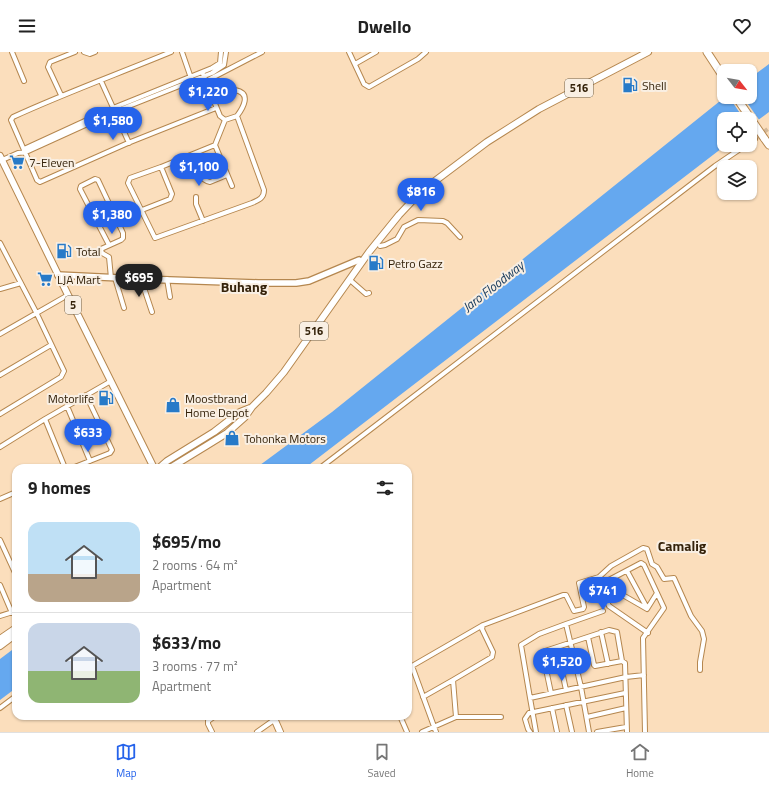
<!DOCTYPE html>
<html lang="en">
<head>
<meta charset="utf-8">
<style>
	:root { --surface:#fff; --page:#f2f2f2; --text:#222; --muted:#767676; --line:#e0e0e0; --accent:#2563eb }
	body { margin:0; font-family:"Titillium Web",sans-serif; background:var(--page); color:var(--text); height:100vh; display:flex; flex-direction:column; font-size:15px; white-space:nowrap }
	* { box-sizing:border-box; margin:0 }
	p { font-size:13px; color:var(--muted) }
	.icon { flex:none; width:22px; height:22px; fill:none; stroke:currentColor; stroke-width:2; stroke-linecap:round; stroke-linejoin:round }
	.map { position:relative; flex:1; overflow:hidden }
	.sheet { position:absolute; left:12px; top:412px; width:400px; height:256px; display:flex; flex-direction:column; background:var(--surface); border-radius:12px; box-shadow:0 1px 3px #0004 }
	.sheet>* { flex:none }
	.needle { width:26px; rotate:121deg }
	.controls { position:absolute; left:717px; top:12px; display:grid; gap:8px }
	.controls a { display:grid; place-items:center; width:40px; height:40px; border-radius:8px; background:var(--surface); box-shadow:0 1px 3px #0004; font-size:20px }
	.price { position:absolute; translate:-50% -34px; padding:0 9px; border-radius:14px; background:var(--accent); color:#fff; font-size:13px; line-height:26px; filter:drop-shadow(0 1px 2px #0008) }
	.price::after { content:''; position:absolute; left:50%; top:24px; width:12px; height:9px; margin-left:-6px; background:inherit; clip-path:polygon(0 0,100% 0,50% 100%) }
	.price.on { background:#222; color:#fff }
	ul { padding:0; list-style:none }
	li { display:flex; align-items:center; gap:12px; height:100px; padding:0 16px }
	li+li { border-top:1px solid var(--line) }
	li span { display:grid; place-items:center; flex:none; width:112px; height:80px; border-radius:12px; color:#555 }
	li>.icon { margin-inline-start:auto }
	span .icon { width:48px; height:48px; fill:#fffc; stroke-width:1 }
	li b { font-size:17px }
	h2 { display:flex; justify-content:space-between; align-items:center; height:48px; padding:0 16px; font-size:17px }
	header { display:flex; justify-content:space-between; align-items:center; height:52px; padding:0 16px; background:var(--surface); font-size:18px; font-weight:700 }
	.tabs { display:flex; justify-content:space-around; align-items:center; height:56px; border-top:1px solid var(--line); background:var(--surface); font-size:11px; color:var(--muted) }
	.tabs a { display:grid; justify-items:center; gap:2px }
	.tabs .on { color:var(--accent) }
	.map>svg:first-child { display:block }
	.water { fill:#65a8ef }
	.pier { fill:#fbdebc }
	.lines { fill:none; stroke-linecap:round; stroke-linejoin:round }
	.street-tunnel { stroke:#d3b898; stroke-width:4; stroke-dasharray:4 2; stroke-linecap:butt }
	.street-casing { stroke:#b5874f; stroke-width:6 }
	.secondary-casing { stroke:#b5874f; stroke-width:8 }
	.primary-casing { stroke:#b5874f; stroke-width:8 }
	.highway-casing { stroke:#b5874f; stroke-width:9 }
	.street { stroke:#fff; stroke-width:4 }
	.secondary { stroke:#fff; stroke-width:5.5 }
	.primary { stroke:#fff; stroke-width:6 }
	.highway { stroke:#fff; stroke-width:7 }
	.highway-bridge-casing { stroke:#b5874f; stroke-width:9; stroke-linecap:butt }
	.highway-bridge { stroke:#fff; stroke-width:7 }
	.labels { text-anchor:middle; dominant-baseline:central; stroke-width:4; stroke-linejoin:round; paint-order:stroke }
	.shield { fill:#f9efe3; stroke:#6f604b; stroke-width:1 }
	.shield-label { font-size:11px; font-weight:bold; fill:#34220a }
	.poi-label { font-size:12px; fill:#34220a; stroke:#f9efe3; text-anchor:start }
	.water-label { font-size:13px; font-style:italic; fill:#13375a; stroke:#f9efe3 }
	.quarter-label { font-size:14px; font-weight:bold; fill:#34220a; stroke:#f9efe3 }
</style>
</head>
<body>
<header><svg class="icon" aria-label="menu" viewBox="0 0 24 24"><path d="M4 6h16M4 12h16M4 18h16"/></svg>Dwello<svg class="icon" aria-label="heart" viewBox="0 0 24 24"><path d="M12 20l-8-8c-3-5 5-10 8-4 3-6 11-1 8 4z"/></svg></header>
<div class="map">
<svg width="769" height="680" viewBox="0 0 769 680">
	<rect width="100%" height="100%" fill="#fbdebc"/>
	<path class="water" d="M769,12V60L750,74V67H724V93H726L305,416H256L332,360L725,45H750V26Z
		M16,595V636L0,648V607Z"/>
	<path class="pier" d="M729,45H743L760,69L750,76V67H744Z"/>
	<g class="lines">
		<path class="street-tunnel" d="M755,87L769,76"/>
		<g class="street-casing">
			<path id="street" d="M12,0L24,29
				M84,0L90,2L95,0
				M171,0C118,22 65,41 13,65L11,68L37,128L40,130L128,91L216,56
				M182,0L191,26
				M349,0L364,32L369,35L418,7L426,0
				M355,12L376,0
				M203,22L220,64L225,68L237,64
				M101,29L129,91
				M206,29L262,0
				M61,43L48,15L50,10L75,0
				M213,49L235,38C252,41 243,56 237,64L264,138C264,146 259,148 252,151L155,186L128,131L130,126L161,115L215,93
				M225,68L215,93L232,134
				M750,90L755,87
				M24,97L113,56L212,16L220,11L221,0
				M191,103C196,113 198,128 210,130L227,123
				M0,109L18,101L26,100L114,60L212,21L224,13L226,0
				M196,145V152L203,169
				M142,158L170,147L172,142L161,115
				M0,191L36,260L64,319L61,325L0,362
				M109,193L80,137L81,134L95,127L98,128L123,181V186L121,188L101,197L102,201L109,205L111,226
				M380,194L385,193L397,187L404,175L418,168L443,169L447,171L460,185
				M115,226L124,256
				M141,227L152,260
				M167,227L170,245
				M350,228L366,242L369,241
				M0,237L21,231
				M0,282L68,243
				M0,323L51,293
				M67,354L90,409
				M45,367L65,416
				M0,395L45,367L111,329
				M72,416L110,401L112,398L86,343
				M320,416L715,114L746,93
				M0,447L16,440
				M0,488L16,523
				M627,519L647,556
				M613,526L621,542L647,557L657,541
				M0,533L12,561
				M584,538L597,536H601
				M0,564L16,559
				M566,572L603,559
				M601,580L608,612
				M588,585L594,613L595,614L622,609
				M557,596L566,638
				M551,641L543,603L545,599L609,578L617,580L622,609L625,611L627,680
				M423,645L453,628
				M530,646L521,593L539,582L566,572L581,635L589,680
				M566,653L572,680
				M0,656L16,644
				M552,656L557,680
				M400,664L407,680
				M456,665L453,628L492,605L493,600L482,577L483,573
				M587,665L626,656
				M212,680L208,672V669L215,664
				M257,680L274,668
				M422,680L456,665H501
				M436,680L412,614L483,573L563,543H566L574,559L583,557L584,555L579,531L599,525L611,514L643,496L647,497L652,512L657,515L664,527L674,526L691,564L702,579L704,587L700,610V618
				M530,680L528,677L525,667L529,661L625,641
				M536,680L530,646L626,625L644,623
				M597,680L626,675
				M645,680L643,586L664,556L644,513L641,511L605,530L601,536L609,554L648,581"/>
		</g>
		<g class="secondary-casing">
			<path id="secondary" d="M58,223L141,227L258,231H296L309,229L359,208"/>
		</g>
		<g class="primary-casing">
			<path id="primary" d="M0,104L68,243L154,416
				M159,416L167,409L214,380L240,360L250,356
				M170,416L206,394L227,381L245,365L252,355L266,341L284,320L369,200L399,163L415,146L431,132L487,90L539,57L648,0
				M0,587L16,576
				M0,594L16,582
				M273,664L280,680"/>
		</g>
		<g class="highway-casing">
			<path id="highway" d="M707,0L724,26
				M764,86L769,93"/>
		</g>
		<use href="#street" class="street"/>
		<use href="#secondary" class="secondary"/>
		<use href="#primary" class="primary"/>
		<use href="#highway" class="highway"/>
		<g class="highway-bridge-casing">
			<path id="highway-bridge" d="M736,45L764,86"/>
		</g>
		<use href="#highway-bridge" class="highway-bridge"/>
	</g>
	<defs>
		<g id="fuel-bare" transform="scale(1.2)"><path d="M-5.5-6h7V0h2V4h1.3V-2.5L3-4.5l.8-.8L6-3V5H2.5V1h-1V6h-7ZM-4.2-4.7v3.2H.2V-4.7Z" fill="#277ac8" stroke="#f9efe3" stroke-width="2.5" paint-order="stroke"/></g>
		<g id="supermarket-bare" transform="scale(1.2)"><path d="M-6-5.5h2.5l.6 2H6L4.5 2H-2.5L-4.4-4H-6ZM-1.5 3.2a1.3 1.3 0 1 0 .1 0ZM3 3.2a1.3 1.3 0 1 0 .1 0Z" fill="#277ac8" stroke="#f9efe3" stroke-width="2.5" paint-order="stroke"/></g>
		<g id="shop-bare" transform="scale(1.2)"><path d="M-5-2.5h2.3a2.7 3.5 0 0 1 5.4 0H5L5.5 6h-11ZM-1.5-2.5h3a1.5 2.3 0 0 0-3 0Z" fill="#277ac8" stroke="#f9efe3" stroke-width="2.5" paint-order="stroke"/></g>
	</defs>
	<g fill-rule="evenodd">
		<use href="#fuel-bare" x="630" y="33"/>
		<use href="#supermarket-bare" x="17" y="110"/>
		<use href="#fuel-bare" x="64" y="199"/>
		<use href="#fuel-bare" x="376" y="211"/>
		<use href="#supermarket-bare" x="45" y="227"/>
		<use href="#fuel-bare" x="106" y="346"/>
		<use href="#shop-bare" x="173" y="353"/>
		<use href="#shop-bare" x="232" y="386"/>
	</g>
	<g class="labels">
		<g class="shield">
			<rect x="565" y="27" width="28" height="18" rx="3"/>
			<rect x="65" y="244" width="16" height="18" rx="3"/>
			<rect x="300" y="270" width="28" height="18" rx="3"/>
		</g>
		<g class="shield-label">
			<text x="579" y="36">516</text>
			<text x="73" y="253">5</text>
			<text x="314" y="279">516</text>
		</g>
		<g class="poi-label">
			<text x="642" y="33">Shell</text>
			<text x="29" y="110">7-Eleven</text>
			<text x="76" y="199">Total</text>
			<text x="388" y="211">Petro Gazz</text>
			<text x="57" y="227">LJA Mart</text>
			<text x="94" y="346" text-anchor="end">Motorlife</text>
			<text x="185" y="346">Moostbrand<tspan x="185" dy="14">Home Depot</tspan></text>
			<text x="244" y="386">Tohonka Motors</text>
		</g>
		<g class="water-label">
			<text transform="translate(493 234) rotate(-38)">Jaro Floodway</text>
		</g>
		<g class="quarter-label">
			<text x="244" y="234">Buhang</text>
			<text x="682" y="493">Camalig</text>
		</g>
	</g>
</svg>
<div class="controls">
<a><svg class="needle" viewBox="-14 -14 28 28"><path d="M0-13l5 13h-10z" fill="#e53935"/><path d="M0 13l5-13h-10z" fill="#767676"/></svg></a>
<a><svg class="icon" aria-label="locate" viewBox="0 0 24 24"><circle cx="12" cy="12" r="6"/><path d="M12 2v4M12 18v4M2 12h4M18 12h4"/></svg></a>
<a><svg class="icon" aria-label="layers" viewBox="0 0 24 24"><path d="M12 4l9 5-9 5-9-5zM3 14l9 5 9-5"/></svg></a>
</div>
<b class="price" style="left:208px;top:60px">$1,220</b>
<b class="price" style="left:113px;top:89px">$1,580</b>
<b class="price" style="left:199px;top:135px">$1,100</b>
<b class="price" style="left:421px;top:160px">$816</b>
<b class="price" style="left:112px;top:183px">$1,380</b>
<b class="price on" style="left:139px;top:246px">$695</b>
<b class="price" style="left:88px;top:401px">$633</b>
<b class="price" style="left:603px;top:559px">$741</b>
<b class="price" style="left:562px;top:630px">$1,520</b>
<section class="sheet">
<h2>9 homes<svg class="icon" aria-label="filters" viewBox="0 0 24 24"><path d="M4 7h16M4 17h16"/><circle cx="9" cy="7" r="2"/><circle cx="15" cy="17" r="2"/></svg></h2>
<ul>
<li><span style="background:linear-gradient(#bfe0f5 65%,#b9a48a 0)"><svg class="icon" aria-label="home" viewBox="0 0 24 24"><path d="M3 11l9-7 9 7M6 9v11h12V9"/></svg></span><div><b>$695/mo</b><p>2 rooms · 64 m²</p><p>Apartment</p></div></li>
<li><span style="background:linear-gradient(#c9d6e8 60%,#8fb573 0)"><svg class="icon" aria-label="home" viewBox="0 0 24 24"><path d="M3 11l9-7 9 7M6 9v11h12V9"/></svg></span><div><b>$633/mo</b><p>3 rooms · 77 m²</p><p>Apartment</p></div></li>
</ul>
</section>
</div>
<nav class="tabs">
<a class="on"><svg class="icon" aria-label="map" viewBox="0 0 24 24"><path d="M3 6l6-2 6 2 6-2v14l-6 2-6-2-6 2zM9 4v14M15 6v14"/></svg>Map</a>
<a><svg class="icon" aria-label="saved" viewBox="0 0 24 24"><path d="M7 4h10v16l-5-4-5 4z"/></svg>Saved</a>
<a><svg class="icon" aria-label="home" viewBox="0 0 24 24"><path d="M3 11l9-7 9 7M6 9v11h12V9"/></svg>Home</a>
</nav>
</body>
</html>
